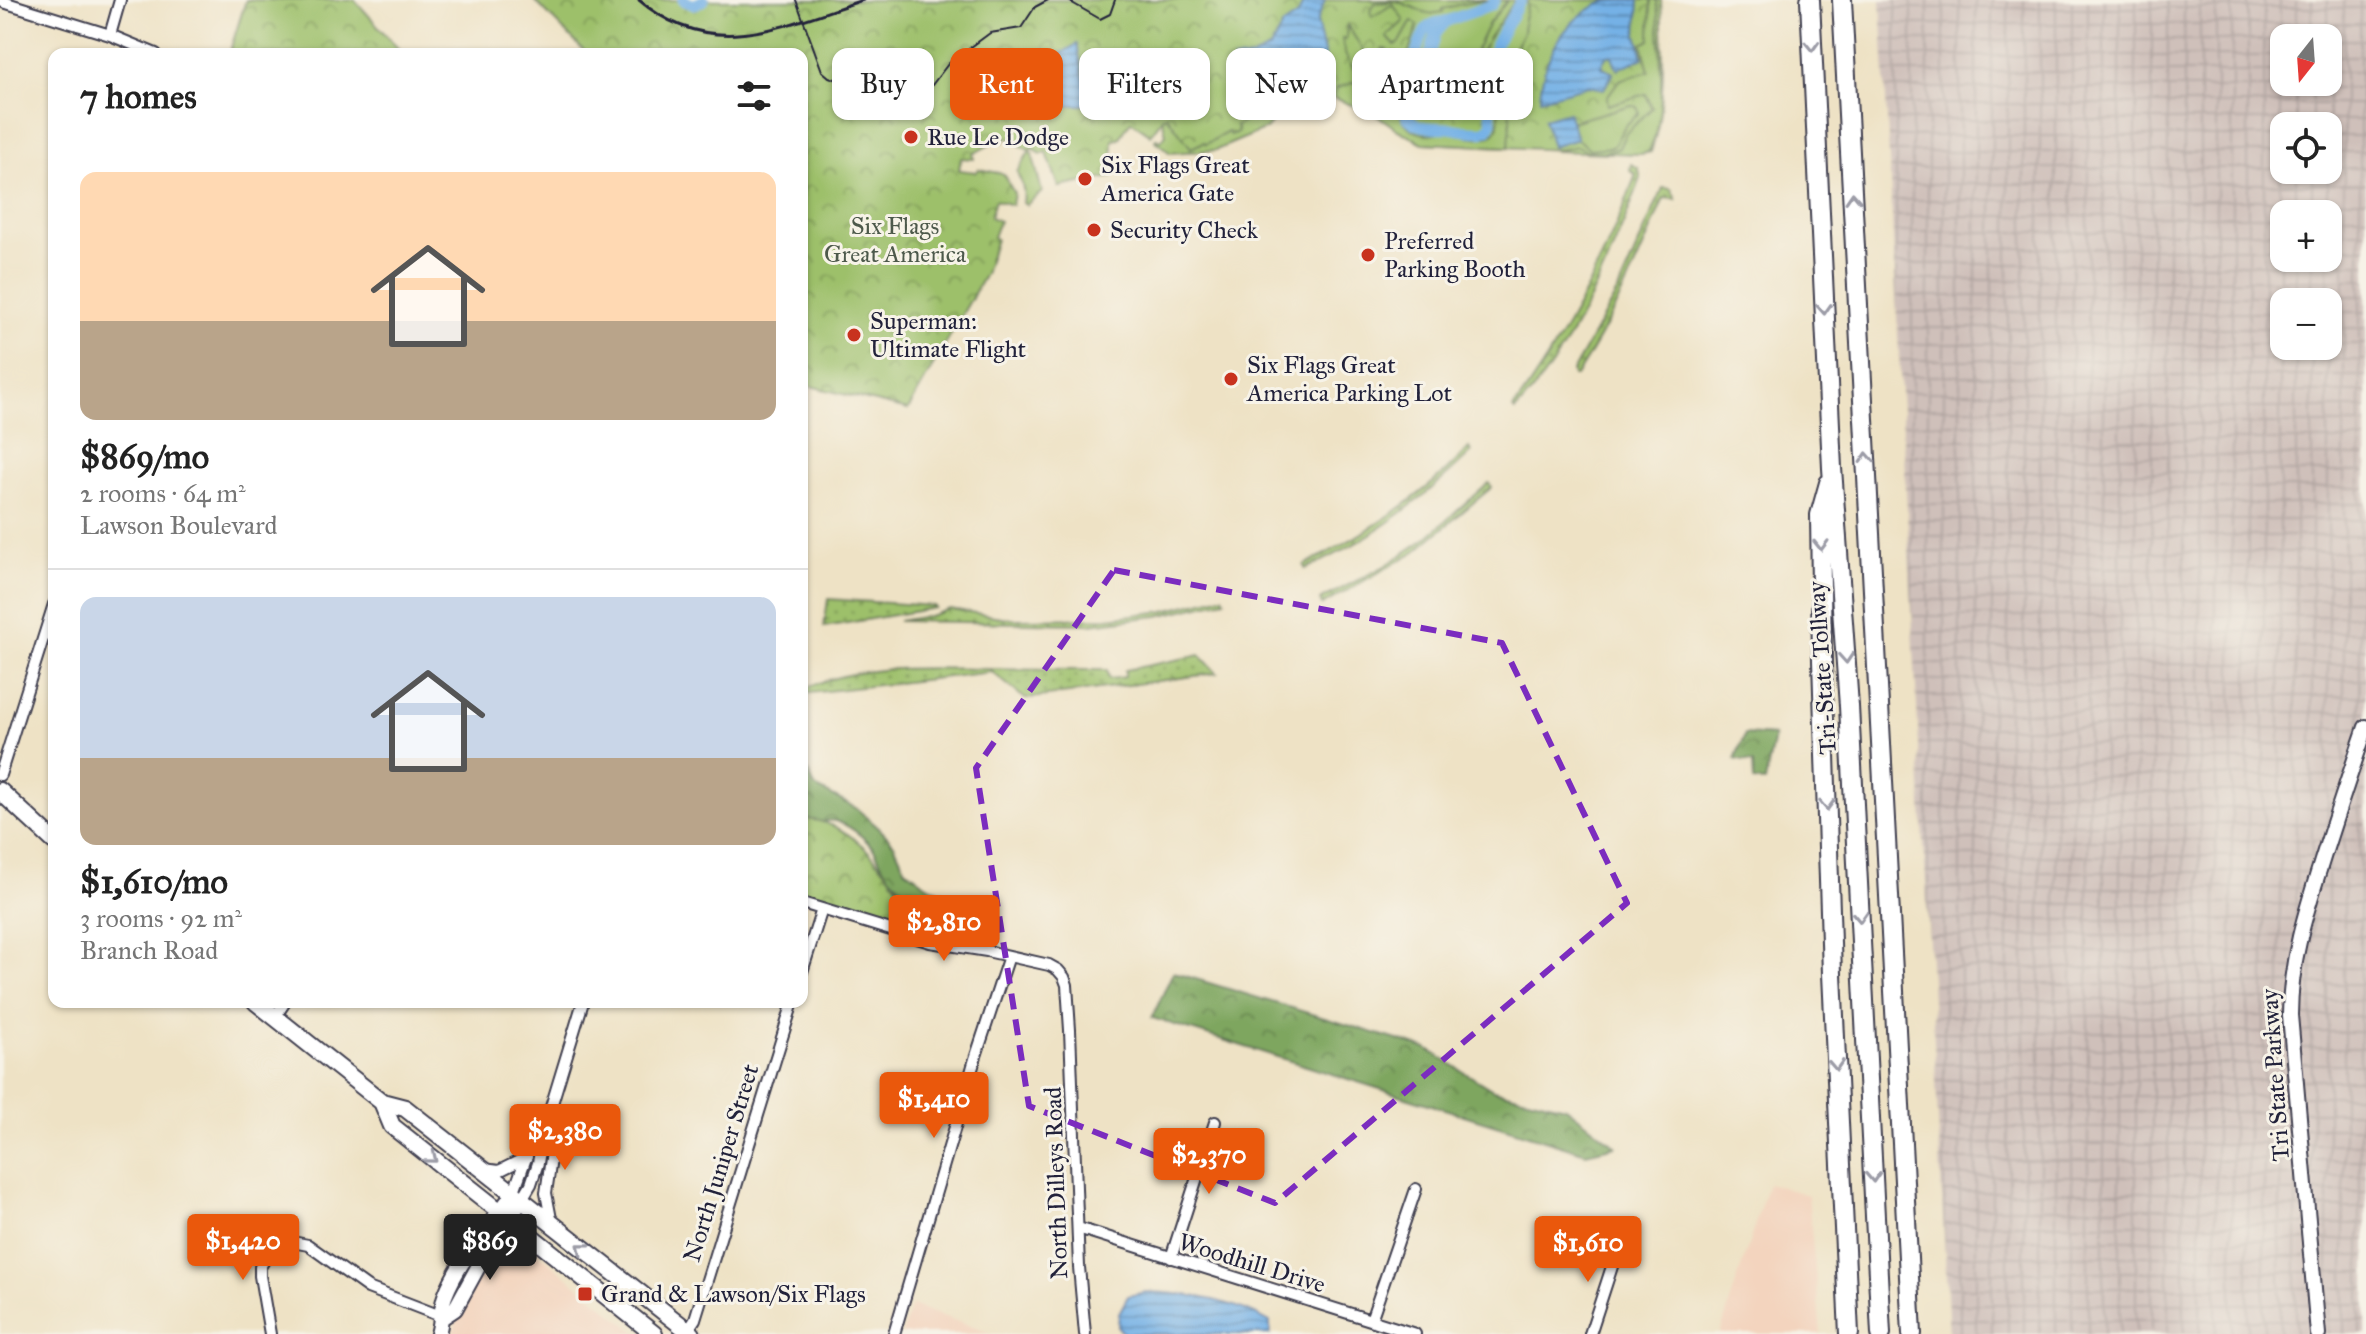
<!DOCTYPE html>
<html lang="en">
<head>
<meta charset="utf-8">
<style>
	:root { --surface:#fff; --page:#f6f6f6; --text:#222; --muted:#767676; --line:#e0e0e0; --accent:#ea580c }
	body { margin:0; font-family:"IM FELL Great Primer",serif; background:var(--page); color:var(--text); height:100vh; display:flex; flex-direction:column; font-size:30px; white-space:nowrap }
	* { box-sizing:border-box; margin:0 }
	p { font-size:26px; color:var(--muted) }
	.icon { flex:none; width:44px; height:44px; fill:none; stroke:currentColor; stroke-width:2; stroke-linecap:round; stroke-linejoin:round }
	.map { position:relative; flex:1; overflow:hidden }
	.sheet { position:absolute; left:48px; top:48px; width:760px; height:960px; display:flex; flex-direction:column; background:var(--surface); border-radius:16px; box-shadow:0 2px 6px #0004 }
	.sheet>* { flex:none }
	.top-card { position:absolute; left:832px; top:48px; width:760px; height:72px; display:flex; gap:16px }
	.needle { width:52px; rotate:197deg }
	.tools { position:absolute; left:2270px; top:24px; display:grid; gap:16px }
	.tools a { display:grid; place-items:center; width:72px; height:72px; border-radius:16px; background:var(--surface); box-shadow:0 2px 6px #0004; font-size:40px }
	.price { position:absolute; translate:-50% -68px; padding:0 18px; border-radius:8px; background:var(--accent); color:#fff; font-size:26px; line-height:52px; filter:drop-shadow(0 2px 4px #0008) }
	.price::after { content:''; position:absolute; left:50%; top:48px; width:24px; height:18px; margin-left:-12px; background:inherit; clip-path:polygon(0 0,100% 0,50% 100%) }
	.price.current { background:#222; color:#fff }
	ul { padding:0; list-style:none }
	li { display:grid; align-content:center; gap:16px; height:424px; padding:0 32px }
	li+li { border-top:2px solid var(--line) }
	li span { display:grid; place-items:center; height:248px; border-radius:16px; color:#555 }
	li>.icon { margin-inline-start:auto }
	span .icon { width:144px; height:144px; fill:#fffc; stroke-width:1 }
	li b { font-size:34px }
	h2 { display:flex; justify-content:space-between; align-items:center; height:96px; padding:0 32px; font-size:34px }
	.chip { padding:0 28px; border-radius:16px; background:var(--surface); box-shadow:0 2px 6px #0004; font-size:28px; line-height:72px }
	.chip.current { background:var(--accent); color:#fff }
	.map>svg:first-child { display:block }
	.built { fill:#f3d4be }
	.industrial { fill:url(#industrial-grid); fill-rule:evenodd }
	.grass { fill:url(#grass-dots); stroke:#607152; stroke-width:2 }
	.forest { fill:url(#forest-crowns); stroke:#50644c; stroke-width:2 }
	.park { fill:url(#park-crowns); stroke:#607152; stroke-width:2 }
	.garden { fill:#9dc06a; stroke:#607152; stroke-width:2 }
	.water { fill:url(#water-rules); stroke:#4b6a90; stroke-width:2 }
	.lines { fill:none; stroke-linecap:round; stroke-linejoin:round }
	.canal { stroke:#74b1e6; stroke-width:11 }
	.street-casing { stroke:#413f50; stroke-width:14 }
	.secondary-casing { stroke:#413f50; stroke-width:18 }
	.primary-casing { stroke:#413f50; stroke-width:20 }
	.highway-casing { stroke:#413f50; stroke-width:22 }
	.street { stroke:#fff; stroke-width:10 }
	.secondary { stroke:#fff; stroke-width:14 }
	.primary { stroke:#fff; stroke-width:16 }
	.highway { stroke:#fff; stroke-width:18 }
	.tram { stroke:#22223b; stroke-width:2 }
	.rail { stroke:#22223b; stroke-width:3 }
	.oneway { stroke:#9c9ca7 }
	.marked { fill:none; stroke:#7b2cbf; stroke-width:6; stroke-dasharray:16 10; stroke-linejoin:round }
	.poi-dot { fill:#c8321e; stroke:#f7f3e8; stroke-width:3 }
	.labels { text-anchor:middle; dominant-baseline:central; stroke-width:6; stroke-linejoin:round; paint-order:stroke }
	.poi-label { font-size:24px; fill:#22223b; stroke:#f7f3e8; text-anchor:start }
	.park-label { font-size:24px; fill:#4d594b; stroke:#f7f3e8 }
	.street-label { font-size:24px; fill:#22223b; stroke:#f7f3e8 }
</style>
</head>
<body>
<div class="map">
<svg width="2366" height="1334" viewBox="0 0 2366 1334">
	<defs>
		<pattern id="industrial-grid" width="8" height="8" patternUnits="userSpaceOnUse" patternTransform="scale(2)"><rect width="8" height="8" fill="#cfc0ba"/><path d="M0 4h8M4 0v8" fill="none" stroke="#b1a5a1"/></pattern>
		<pattern id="grass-dots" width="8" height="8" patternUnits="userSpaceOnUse" patternTransform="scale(2)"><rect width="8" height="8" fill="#9dc06a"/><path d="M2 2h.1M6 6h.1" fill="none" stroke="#809c58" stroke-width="1.8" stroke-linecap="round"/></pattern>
		<pattern id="forest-crowns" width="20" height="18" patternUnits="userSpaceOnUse" patternTransform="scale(2)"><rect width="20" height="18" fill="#7ea65e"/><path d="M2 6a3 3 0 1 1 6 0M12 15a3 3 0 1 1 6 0" fill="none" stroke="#67874f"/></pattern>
		<pattern id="park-crowns" width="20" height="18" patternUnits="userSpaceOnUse" patternTransform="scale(2)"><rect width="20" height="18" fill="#9dc06a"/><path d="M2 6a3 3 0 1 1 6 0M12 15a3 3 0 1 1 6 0" fill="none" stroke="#809c58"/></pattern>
		<pattern id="water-rules" width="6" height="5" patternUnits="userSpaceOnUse" patternTransform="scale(2)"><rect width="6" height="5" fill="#74b1e6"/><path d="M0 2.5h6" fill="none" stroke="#5f90bc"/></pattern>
	</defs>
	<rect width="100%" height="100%" fill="#f7f3e8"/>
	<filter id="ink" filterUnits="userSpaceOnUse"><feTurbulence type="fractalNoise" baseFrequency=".0125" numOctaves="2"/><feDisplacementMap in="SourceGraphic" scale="16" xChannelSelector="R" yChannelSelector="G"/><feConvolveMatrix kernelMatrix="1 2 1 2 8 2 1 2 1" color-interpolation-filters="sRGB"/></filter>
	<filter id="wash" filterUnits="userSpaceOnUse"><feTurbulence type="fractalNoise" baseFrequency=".006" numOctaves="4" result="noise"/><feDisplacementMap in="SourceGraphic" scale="32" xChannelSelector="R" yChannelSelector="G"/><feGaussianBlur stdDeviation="1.8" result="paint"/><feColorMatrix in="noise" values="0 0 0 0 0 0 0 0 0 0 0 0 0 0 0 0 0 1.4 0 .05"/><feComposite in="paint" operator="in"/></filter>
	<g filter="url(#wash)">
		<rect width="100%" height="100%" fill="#eee2c5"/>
		<path class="built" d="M1768,1183L1808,1195L1821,1334H1720Z
			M511,1238L519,1240L532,1248L638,1334H452L466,1296L497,1249Z
			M911,1305L993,1334H902Z"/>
		<path class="industrial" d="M1881,0H2366V1334H1949ZM2284,38H2328V82H2284ZM2284,126H2328V170H2284ZM2284,214H2328V258H2284ZM2284,302H2328V346H2284Z"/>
		<path class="grass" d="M1631,164L1638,168L1641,178C1612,256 1573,350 1515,411L1513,409C1566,336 1606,258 1636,174L1630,171Z
			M1663,188L1671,189L1676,199L1664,198C1639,259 1612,321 1576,376H1573L1572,372L1618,291Z
			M1469,448L1472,452C1424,499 1368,542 1305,569L1304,565C1364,535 1423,498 1469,448Z
			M1489,483L1492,487L1416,551L1322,605L1320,600L1385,566L1425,539Z
			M1223,596L1225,600L1158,616L1090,624L898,621L929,616L950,609L1014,619L1108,618L1164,611Z
			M828,599L934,606L935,608L824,627Z
			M1200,655L1217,673L1025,699L992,672L802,694V690C861,662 927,669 990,669C1029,670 1068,670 1107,670L1109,679L1125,677V670Z"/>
		<path class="forest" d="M1745,734L1774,736L1765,782L1754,781L1753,763L1735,759Z
			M802,769L808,771L815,787L856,808L879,828L894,844L905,868L927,885L947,894L957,916L950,923H943L918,910C912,893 895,884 885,870C880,863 878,854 872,847C862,835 838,815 823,822L807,819L802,816Z
			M1173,972L1427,1049L1493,1090L1566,1107L1616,1146L1586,1153L1152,1018Z"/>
		<path class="park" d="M246,0H355L403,54H229Z
			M534,0H1661C1663,51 1667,103 1651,152L1640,154L1423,143L1398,130L1362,104L1354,106L1303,86L1266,129L1216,150L1186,152L1166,134L1162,118L1151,135L1131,121L1119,139L1113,140L1112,177L1059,187L1047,153L1041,154L1032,148L1030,151L1006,137L1003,142L996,137L991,144L973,154L974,159L961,158L959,170L976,172L979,169L1003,174L1014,193L1012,205L995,200L990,217L999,221L993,237L996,239L985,274L908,410L802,384V54H587Z
			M802,819C860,820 893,883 925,924L923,929L802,891Z"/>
		<path class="garden" d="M1394,0L1429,14L1443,12V9C1465,2 1485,0 1508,0L1489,23L1476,50L1471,87L1452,97L1449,104L1429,106L1386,88L1392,52L1397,53L1389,85L1394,90L1397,88L1418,25L1412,21L1399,44L1395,45L1386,37L1404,21L1393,4L1372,17L1370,11L1375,3L1392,2Z
			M1515,0H1525L1528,4L1524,19L1523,33L1505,64L1508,97L1486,106C1458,62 1495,34 1515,0Z
			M1651,0H1657C1659,37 1669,121 1648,152L1640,154L1554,151L1577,146C1589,154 1606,155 1619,148L1625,134L1652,108L1646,94L1608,105L1607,97L1619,80L1649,71L1642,44L1650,40Z
			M1347,25L1365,53L1381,56L1383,49L1387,50L1381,81C1356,79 1344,62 1342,38L1346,39Z
			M1305,75L1303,86L1266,129L1216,150L1170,153L1155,140L1156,138L1161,141L1166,134L1162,118L1167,116L1191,148L1204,142L1206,144L1228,132L1230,135L1238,132L1236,126C1261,111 1283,102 1299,77Z
			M1358,81L1374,85L1398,98C1396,115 1408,134 1428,134C1432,134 1440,131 1446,132C1464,133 1470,140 1492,136L1498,127L1500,107L1509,111L1511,117L1509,147L1423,143L1398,130L1362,104L1354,106L1332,97L1337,88Z
			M1631,105L1637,107L1639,113L1625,126L1613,147L1590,149L1577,139L1571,122Z
			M1029,152L1032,153L1042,192L1026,205L1023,203C1025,189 1022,185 1017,172Z"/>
		<path class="water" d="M1304,0H1325L1317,22L1325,57L1315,66L1298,63L1280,66L1252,83L1233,60L1252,57L1270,49L1282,26L1298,15Z
			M1639,0L1637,34L1643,58L1617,69L1612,56L1607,55L1603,61L1602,67L1613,73L1604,89L1588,86L1540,99C1542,58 1566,14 1608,1C1617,0 1629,0 1639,0Z
			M1077,44L1089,105H1071L1055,111L1044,50L1060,54Z
			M1568,112L1577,139L1552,147L1544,119Z
			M1145,1292C1188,1293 1233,1300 1270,1322V1334H1124L1118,1327L1119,1313L1128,1296Z"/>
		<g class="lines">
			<path class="canal" d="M683,0L694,5L704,0
				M1408,88C1407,78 1422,32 1428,27C1434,22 1440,22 1447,21
				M1405,98L1408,88L1427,65L1436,33L1447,21L1492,5L1495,0
				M1404,101L1407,117C1421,131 1432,126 1449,128C1463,130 1473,133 1487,131L1492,122L1490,108
				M1489,105L1488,86L1496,43L1521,0"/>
		</g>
	</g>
	<g filter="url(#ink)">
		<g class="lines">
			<g class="street-casing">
				<path id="street" d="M0,1L110,35L156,54
					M110,35L120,0
					M0,775L54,604
					M802,903L930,942L987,951L1049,965L1058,970L1064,977L1067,985L1070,1030L1079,1267L1085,1334
					M802,972L822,909
					M275,1017L285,1002
					M544,1135L552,1152L546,1193L552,1224
					M484,1169L499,1171L527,1157
					M513,1194L531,1144L543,1133
					M521,1201L531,1184L538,1163L543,1133L583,1002
					M1078,1228L1415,1334
					M1171,1258L1215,1122
					M1371,1320L1416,1189
					M270,1334L260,1276V1267L277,1239L308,1245L368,1288L443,1317
					M685,1334L695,1319L793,1002
					M894,1334L975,1059L1009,956
					M1590,1334L1619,1245"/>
			</g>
			<g class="secondary-casing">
				<path id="secondary" d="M443,1317L455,1309L478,1267L521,1201
					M438,1334C442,1321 441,1306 445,1296C459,1259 490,1226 513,1194
					M2318,1334L2290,1015C2290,958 2308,905 2325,851C2338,810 2352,768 2366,727"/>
			</g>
			<g class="primary-casing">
				<path id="primary" d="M0,791L54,841
					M256,1002L382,1102L405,1108L692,1334
					M382,1102L392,1126L654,1334"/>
			</g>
			<g class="highway-casing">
				<path id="highway" d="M1810,0L1832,468L1849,706L1881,1334
					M1842,0L1912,1334
					M1829,483L1820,515L1822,661L1832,974L1849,1334"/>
			</g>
			<use href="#street" class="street"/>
			<use href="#secondary" class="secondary"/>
			<use href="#primary" class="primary"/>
			<use href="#highway" class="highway"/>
			<path class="tram" d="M796,0L822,71L829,77L871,91H908L932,85L948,64L990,33L1021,28L1035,7L1048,0
				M1067,0L1100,19L1110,14L1115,0"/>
			<path class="rail" d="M639,0C712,63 785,25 863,0"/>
		</g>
		<defs><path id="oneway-chevron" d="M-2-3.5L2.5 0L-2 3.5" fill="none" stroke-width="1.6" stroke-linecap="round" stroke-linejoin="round" transform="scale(2)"/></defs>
		<g class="oneway">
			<use href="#oneway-chevron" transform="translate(1812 46) rotate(88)"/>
			<use href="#oneway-chevron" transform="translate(1853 198) rotate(-93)"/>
			<use href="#oneway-chevron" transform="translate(1824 309) rotate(87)"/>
			<use href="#oneway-chevron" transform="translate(1867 458) rotate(-93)"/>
			<use href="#oneway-chevron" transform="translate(1821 545) rotate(89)"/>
			<use href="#oneway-chevron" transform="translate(1846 658) rotate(86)"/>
			<use href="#oneway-chevron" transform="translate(1827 805) rotate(88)"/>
			<use href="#oneway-chevron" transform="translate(1860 917) rotate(87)"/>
			<use href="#oneway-chevron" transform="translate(1836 1065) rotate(87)"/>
			<use href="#oneway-chevron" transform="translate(432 1158) rotate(39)"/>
			<use href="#oneway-chevron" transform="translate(1873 1177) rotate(87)"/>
			<use href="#oneway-chevron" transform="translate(582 1248) rotate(-142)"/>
		</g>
	</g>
	<path class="marked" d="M1114,570L1502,643L1627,903L1275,1203L1029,1106L976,768Z"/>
	<g class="poi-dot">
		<circle cx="911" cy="137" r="8"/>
		<circle cx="1085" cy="179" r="8"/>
		<circle cx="1094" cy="230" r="8"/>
		<circle cx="1368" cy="255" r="8"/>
		<circle cx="854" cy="335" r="8"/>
		<circle cx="1231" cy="379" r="8"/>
		<rect x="577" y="1286" width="16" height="16" rx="4"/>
	</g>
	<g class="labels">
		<g class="poi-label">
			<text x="927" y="137">Rue Le Dodge</text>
			<text x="1101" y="165">Six Flags Great<tspan x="1101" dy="28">America Gate</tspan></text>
			<text x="1110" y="230">Security Check</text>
			<text x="1384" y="241">Preferred<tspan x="1384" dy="28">Parking Booth</tspan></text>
			<text x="870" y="321">Superman:<tspan x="870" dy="28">Ultimate Flight</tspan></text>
			<text x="1247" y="365">Six Flags Great<tspan x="1247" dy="28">America Parking Lot</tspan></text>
			<text x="601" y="1294">Grand &amp; Lawson/Six Flags</text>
		</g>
		<g class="park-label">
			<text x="895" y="226">Six Flags<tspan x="895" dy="28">Great America</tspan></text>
		</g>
		<g class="street-label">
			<text transform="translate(1822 668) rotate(-94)">Tri-State Tollway</text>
			<text transform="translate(2275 1075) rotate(-94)">Tri State Parkway</text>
			<text transform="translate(721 1163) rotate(-73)">North Juniper Street</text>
			<text transform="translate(1056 1183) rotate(-92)">North Dilleys Road</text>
			<text transform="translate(1252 1263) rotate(17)">Woodhill Drive</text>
		</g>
	</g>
</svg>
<div class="tools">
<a><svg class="needle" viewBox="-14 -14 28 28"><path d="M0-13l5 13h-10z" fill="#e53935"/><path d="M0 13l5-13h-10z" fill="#767676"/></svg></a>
<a><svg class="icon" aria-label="locate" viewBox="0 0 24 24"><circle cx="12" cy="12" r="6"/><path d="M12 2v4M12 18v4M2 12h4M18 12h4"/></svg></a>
<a>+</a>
<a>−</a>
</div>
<b class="price" style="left:944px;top:963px">$2,810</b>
<b class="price" style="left:934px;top:1140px">$1,410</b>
<b class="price" style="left:565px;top:1172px">$2,380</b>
<b class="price" style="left:1209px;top:1196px">$2,370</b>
<b class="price" style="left:243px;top:1282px">$1,420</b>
<b class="price current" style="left:490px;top:1282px">$869</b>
<b class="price" style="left:1588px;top:1284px">$1,610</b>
<div class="top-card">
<a class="chip">Buy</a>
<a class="chip current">Rent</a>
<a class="chip">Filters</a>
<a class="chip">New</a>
<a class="chip">Apartment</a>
</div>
<section class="sheet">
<h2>7 homes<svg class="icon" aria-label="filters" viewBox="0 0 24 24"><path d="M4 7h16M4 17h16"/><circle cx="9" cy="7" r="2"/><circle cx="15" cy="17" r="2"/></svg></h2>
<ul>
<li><span style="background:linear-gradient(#ffd9b3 60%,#b9a48a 0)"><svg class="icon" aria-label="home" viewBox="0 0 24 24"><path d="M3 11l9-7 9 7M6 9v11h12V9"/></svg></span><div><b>$869/mo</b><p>2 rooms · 64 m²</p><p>Lawson Boulevard</p></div></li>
<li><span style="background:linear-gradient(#c9d6e8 65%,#b9a48a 0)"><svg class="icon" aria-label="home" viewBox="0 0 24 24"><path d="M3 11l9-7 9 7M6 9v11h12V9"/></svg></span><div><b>$1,610/mo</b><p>3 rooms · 92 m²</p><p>Branch Road</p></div></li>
</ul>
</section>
</div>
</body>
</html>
